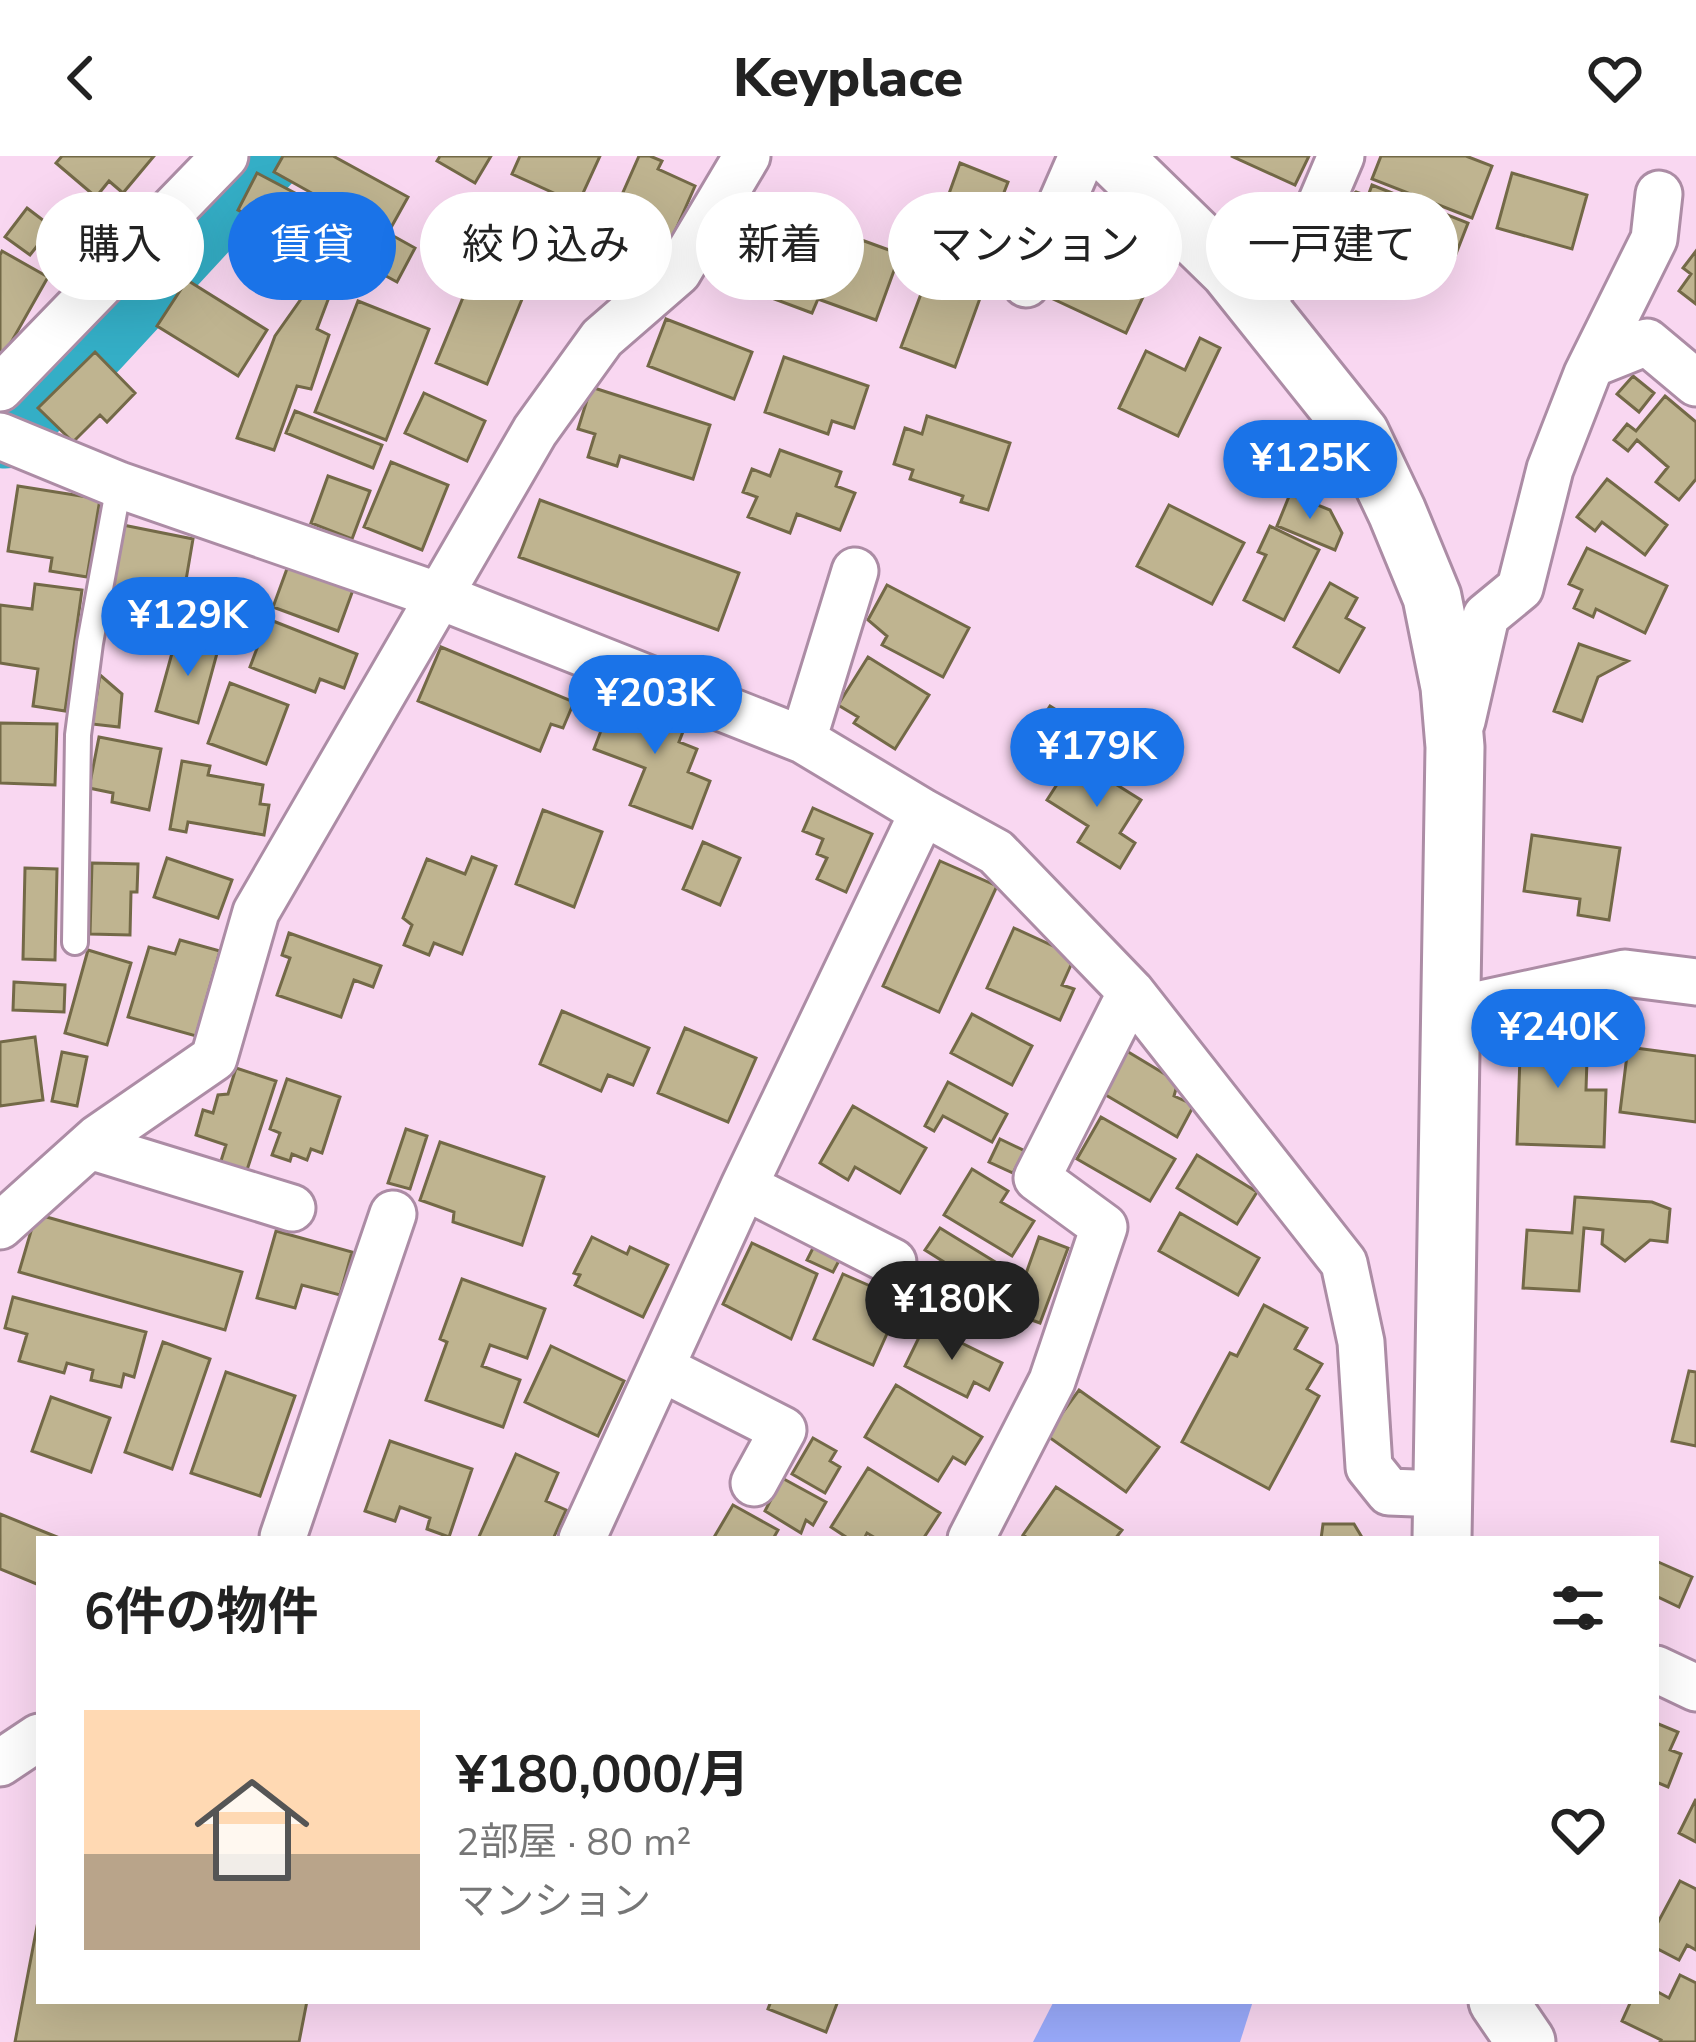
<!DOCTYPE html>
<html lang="ja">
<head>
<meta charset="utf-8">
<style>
	:root { --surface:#fff; --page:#f2f2f2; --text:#222; --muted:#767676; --accent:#1a73e8 }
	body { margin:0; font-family:"Nunito Sans","Noto Sans JP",sans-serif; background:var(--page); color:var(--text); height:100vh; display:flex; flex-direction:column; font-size:45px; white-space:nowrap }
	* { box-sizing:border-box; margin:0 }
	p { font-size:39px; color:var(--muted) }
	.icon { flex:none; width:66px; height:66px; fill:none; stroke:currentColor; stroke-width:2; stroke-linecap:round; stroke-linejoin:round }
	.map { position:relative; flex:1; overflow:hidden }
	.sheet { position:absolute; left:36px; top:1380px; width:1623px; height:468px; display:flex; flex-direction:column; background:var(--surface); border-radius:0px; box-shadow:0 12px 48px #0002 }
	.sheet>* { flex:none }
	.hud { position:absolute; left:36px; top:36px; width:1626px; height:108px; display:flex; gap:24px }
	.price { position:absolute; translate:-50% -102px; padding:0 27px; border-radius:42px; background:var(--accent); color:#fff; font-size:39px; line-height:78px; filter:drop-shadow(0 3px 6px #0008) }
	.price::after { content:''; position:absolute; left:50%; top:72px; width:36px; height:27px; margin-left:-18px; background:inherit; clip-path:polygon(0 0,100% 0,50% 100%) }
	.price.on { background:#222; color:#fff }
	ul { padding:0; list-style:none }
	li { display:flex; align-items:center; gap:36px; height:300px; padding:0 48px }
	li span { display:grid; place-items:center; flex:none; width:336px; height:240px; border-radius:0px; color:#555 }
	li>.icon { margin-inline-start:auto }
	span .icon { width:144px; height:144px; fill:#fffc; stroke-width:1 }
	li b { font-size:51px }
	h2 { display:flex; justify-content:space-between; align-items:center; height:144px; padding:0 48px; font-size:51px }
	.pill { padding:0 42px; border-radius:54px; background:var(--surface); box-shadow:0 12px 48px #0002; font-size:42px; line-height:108px }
	.pill.on { background:var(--accent); color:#fff }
	header { display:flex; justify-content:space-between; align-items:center; height:156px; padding:0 48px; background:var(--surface); font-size:54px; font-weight:800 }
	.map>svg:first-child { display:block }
	.green { fill:#99aafb }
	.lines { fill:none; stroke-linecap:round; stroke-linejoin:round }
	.river { stroke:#34aec6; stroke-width:81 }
	.building { fill:#bfb490; stroke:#736947; stroke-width:3 }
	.service-casing { stroke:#ac8ca5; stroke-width:30 }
	.minor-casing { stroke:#ac8ca5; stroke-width:51 }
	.tertiary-casing { stroke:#ac8ca5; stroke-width:63 }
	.service { stroke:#fff; stroke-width:24 }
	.minor { stroke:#fff; stroke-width:45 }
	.tertiary { stroke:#fff; stroke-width:57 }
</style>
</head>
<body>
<header><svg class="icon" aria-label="back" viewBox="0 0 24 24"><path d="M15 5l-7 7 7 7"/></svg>Keyplace<svg class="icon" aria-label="heart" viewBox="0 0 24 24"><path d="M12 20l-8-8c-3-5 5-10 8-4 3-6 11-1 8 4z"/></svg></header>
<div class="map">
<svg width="1696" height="1886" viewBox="0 0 1696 1886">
	<rect width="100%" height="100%" fill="#f9d7f1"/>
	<path class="green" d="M1054,1845H1253L1240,1886H1033Z"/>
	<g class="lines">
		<path class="river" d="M5,272L92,184L262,0"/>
	</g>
	<path class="building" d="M62,0H154L123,37L109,25L96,41L56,7Z
		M283,0H333L408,41L388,77L415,92L397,126L342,96L360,64L274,16Z
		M440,0H491L475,27L437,5Z
		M520,0H600L578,48L512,18Z
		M639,0H650L662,5L658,13L695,30L659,112L648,106L640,125L607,110L620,81L606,75Z
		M1231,0H1309L1295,29Z
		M1381,0H1466L1492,10L1472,62L1372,23Z
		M960,7L1008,26L1003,39L1031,49L1015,93L966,75L962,83L936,74Z
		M257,17L346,64L327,100L238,54Z
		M1512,17L1587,39L1572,93L1497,72Z
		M1372,29L1468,67L1454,103L1436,96L1433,106L1360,77L1362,73L1342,65L1340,49L1356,36L1368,40Z
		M27,52L52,71L30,99L5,81Z
		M790,58L900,98L876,164L818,143L812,157L761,138Z
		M1084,67L1105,77L1094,100L1130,117L1123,132L1143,141L1126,177L1049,141Z
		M2,95L48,121L0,206V99Z
		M1696,95V148L1679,135L1691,118L1683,112Z
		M476,110L527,131L487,228L436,207Z
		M930,114L983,134L955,211L901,191Z
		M318,119L334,128L317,173L329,179L311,233L297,230L274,294L237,282L275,180Z
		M187,124L267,174L238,220L157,170Z
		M358,145L429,173L386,284L315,256Z
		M666,163L752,196L734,243L648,210Z
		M1200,182L1220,192L1178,280L1119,252L1146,195L1185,214Z
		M95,196L135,237L107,266L100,259L73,286L38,252Z
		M784,201L868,230L854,272L832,265L828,278L765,256Z
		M1633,220L1654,237L1639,256L1617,238Z
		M591,231L710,269L693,323L620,300L617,310L588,301L595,278L578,273Z
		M424,237L485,265L467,305L405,277Z
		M1665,240L1696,266V323L1679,344L1656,326L1668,311L1637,284L1628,295L1614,284L1627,268L1636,275Z
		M295,255L382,289L373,312L286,277Z
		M927,260L1010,287L988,354L961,346L963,340L910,323L913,314L894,308L905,272L922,278Z
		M780,294L841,316L836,330L855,337L840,374L797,358L790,377L748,361L757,341L743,336L752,313L770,320Z
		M391,306L448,329L422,394L364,371Z
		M328,320L370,335L352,383L311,367Z
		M1607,323L1667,369L1645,399L1602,366L1595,375L1577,361Z
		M18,330L100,343L87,421L50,415L52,402L8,395Z
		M1290,338L1330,354L1342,377L1335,394L1277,370Z
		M540,344L739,417L718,474L519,401Z
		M1169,349L1244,387L1212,448L1137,410Z
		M123,369L193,383L185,430L170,427L168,439L148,435L141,471L105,464Z
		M1270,370L1319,394L1284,464L1244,444L1266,399L1258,396Z
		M1587,392L1667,430L1645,477L1596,453L1593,461L1574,452L1582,434L1569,428Z
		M288,410L353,434L338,475L273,451Z
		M1330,427L1357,442L1346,462L1364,472L1339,516L1294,491Z
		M35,428L82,434L65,555L33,550L38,513L0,507V449L32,453Z
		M887,429L969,472L943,521L882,489L887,480L868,464Z
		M268,463L357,498L344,532L320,523L315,536L250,511Z
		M177,479L219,490L198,567L156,555Z
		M1579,488L1628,505L1598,521L1582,565L1554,555Z
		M441,491L574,546L563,572L551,568L540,595L418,545Z
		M868,501L929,539L895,593L854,567L858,561L838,549Z
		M100,519L122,538L119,571L92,568Z
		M230,527L288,549L266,608L208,587Z
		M617,533L689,560L679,586L697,593L688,616L710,625L692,672L630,649L645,612L594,593Z
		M1050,550L1069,562L1045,597L1027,586Z
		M0,567L57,568L55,629L0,627Z
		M99,581L161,593L149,654L112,646L113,637L89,632Z
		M1074,602L1141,644L1120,677L1135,687L1120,712L1078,686L1088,670L1047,644Z
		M182,605L210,610L208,619L263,629L260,648L269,649L264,679L188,666L186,676L170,673Z
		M813,652L872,678L846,736L817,723L827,702L817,698L823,683L803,675Z
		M543,654L602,676L574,751L516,728Z
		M1532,679L1620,692L1609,764L1578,759L1580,743L1524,735Z
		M703,686L740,702L720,749L683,733Z
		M472,701L496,710L462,798L434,787L429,799L404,789L412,769L403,762L427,703L465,718Z
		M167,702L232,724L218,762L154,741Z
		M940,705L997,730L939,856L883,830Z
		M92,707L138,708L137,736H131L130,779L90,778Z
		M25,712L57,713L55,804L23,803Z
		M1014,772L1075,800L1062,829L1074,833L1060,864L987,832Z
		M289,777L381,810L373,831L354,824L341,861L277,839L290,802L282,799Z
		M180,784L220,795L196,880L128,861L149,791L175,798Z
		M88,794L131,807L107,889L65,877Z
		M14,826L65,829L64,856L13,854Z
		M562,855L649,892L633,929L608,919L601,935L540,908Z
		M972,858L1032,890L1012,929L951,897Z
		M1521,871L1588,873L1586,934H1606L1604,991L1517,988Z
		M685,872L756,902L728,966L658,937Z
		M35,881L43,944L0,950V886Z
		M1628,891L1696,900V966L1620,956Z
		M1125,894L1178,926L1174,940L1194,949L1177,981L1104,938Z
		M62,896L87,901L77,950L52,945Z
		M236,912L276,925L246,1017L220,1008L226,989L196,979L203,954L213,957L218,939L228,938Z
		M287,923L340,941L322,997L311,993L307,1004L292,998L290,1005L272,999L280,977L270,973Z
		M948,926L1007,958L992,986L943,960L934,975L925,970Z
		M853,950L926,992L900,1037L855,1011L848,1024L820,1007Z
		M1101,961L1175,1003L1150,1045L1077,1003Z
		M406,973L427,980L410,1033L388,1027Z
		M1000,983L1025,995L1013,1017L989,1006Z
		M440,986L544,1021L522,1089L453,1066L454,1056L420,1044Z
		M1197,999L1257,1036L1237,1068L1177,1032Z
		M972,1013L1008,1035L1001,1046L1034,1065L1012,1100L944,1059Z
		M1575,1041L1652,1046L1670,1053L1667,1086L1650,1084L1625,1105L1602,1088L1603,1074L1584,1072L1579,1135L1523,1132L1527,1074L1572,1077Z
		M1180,1057L1259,1102L1238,1139L1159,1095Z
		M36,1058L242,1116L225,1174L19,1116Z
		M940,1072L1010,1115L986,1155L933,1123L944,1106L925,1094Z
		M276,1075L352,1096L340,1139L302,1129L295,1152L257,1142Z
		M592,1081L627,1098L630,1091L668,1109L643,1161L575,1129L580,1119L574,1117Z
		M1039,1081L1068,1092L1040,1167L1012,1157Z
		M817,1084L843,1097L833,1116L807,1104Z
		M752,1087L817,1118L791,1183L723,1148Z
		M843,1118L902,1144L873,1209L814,1183Z
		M462,1123L545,1153L527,1202L490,1189L482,1210L520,1224L503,1271L426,1244L447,1186L440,1183Z
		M13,1141L146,1176L134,1221L124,1218L121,1231L91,1224L93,1214L67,1207L64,1217L19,1205L27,1178L5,1172Z
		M1264,1149L1307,1172L1295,1193L1322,1208L1307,1233L1319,1240L1269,1333L1182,1286L1230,1197L1237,1200Z
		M925,1169L1002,1207L989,1234L974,1226L967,1241L905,1210Z
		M163,1186L210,1203L172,1313L125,1296Z
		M551,1190L624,1225L598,1280L525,1246Z
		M1689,1215L1696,1216V1290L1672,1285Z
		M226,1216L295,1240L260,1340L191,1317Z
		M896,1229L982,1281L965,1308L953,1301L938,1325L865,1281Z
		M1079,1234L1159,1291L1126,1336L1046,1279Z
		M51,1241L110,1262L91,1316L32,1295Z
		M813,1282L836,1295L830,1305L840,1311L825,1337L792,1318Z
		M390,1285L472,1313L449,1381L427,1373L430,1362L400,1351L395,1365L365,1355Z
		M516,1298L558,1317L546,1345L566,1354L553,1383H478Z
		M868,1312L940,1357L923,1383H877L867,1377L864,1383H849L831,1371Z
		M782,1322L826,1346L813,1369L806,1364L801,1377L765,1355Z
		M1056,1331L1122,1374L1115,1383H1029L1023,1379Z
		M733,1349L778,1374L773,1383H713Z
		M0,1358L62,1383H39V1429L0,1413Z
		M1323,1368H1354L1363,1383H1321Z
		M1656,1405L1692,1421L1679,1451L1656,1440Z
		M1656,1567L1678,1576L1670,1594L1681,1598L1668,1631L1656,1626Z
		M1696,1643V1686L1679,1677Z
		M1680,1725L1696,1733V1794L1687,1789L1679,1804L1656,1792V1770Z
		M39,1760V1845H307L299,1886H15Z
		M1680,1819L1696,1827V1886H1660L1661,1884L1622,1865L1631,1845H1656V1835L1669,1842Z
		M771,1845H838L826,1876L768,1853Z"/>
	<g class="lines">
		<g class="service-casing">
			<path id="service" d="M75,786L78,579L90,487L119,329"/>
		</g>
		<g class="minor-casing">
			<path id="minor" d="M1026,128L1082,0
				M1259,153L1315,61L1341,0
				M1592,208L1647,186L1696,227
				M0,232L225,0
				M0,280L119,329L439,440L803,584L923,656L996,696L1131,836L1344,1107L1361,1186L1369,1311L1389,1336L1441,1338
				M1462,565L1486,460L1520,432L1550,313L1587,218L1654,83L1659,38
				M803,584L855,415
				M1449,855L1625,817L1696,826
				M90,990L292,1052
				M744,1030L893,1106
				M0,1070L98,982L214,902L256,756L535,275L602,182L678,116L747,0
				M661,1212L783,1274L754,1327
				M283,1381L393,1058
				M582,1383L744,1030L923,656
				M971,1383L1052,1225L1104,1071L1037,1022L1131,836
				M1656,1513L1696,1532
				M0,1607L39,1581"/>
		</g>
		<g class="tertiary-casing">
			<path id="tertiary" d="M1112,0L1229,114L1360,278L1397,356L1432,441L1450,531L1455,591L1442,1383
				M1498,1845L1526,1886"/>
		</g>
		<use href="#service" class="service"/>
		<use href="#minor" class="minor"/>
		<use href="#tertiary" class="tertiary"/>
	</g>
</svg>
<b class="price" style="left:1310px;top:366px">¥125K</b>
<b class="price" style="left:188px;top:523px">¥129K</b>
<b class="price" style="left:655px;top:601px">¥203K</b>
<b class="price" style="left:1097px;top:654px">¥179K</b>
<b class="price" style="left:1558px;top:935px">¥240K</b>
<b class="price on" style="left:952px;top:1207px">¥180K</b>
<div class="hud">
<a class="pill">購入</a>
<a class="pill on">賃貸</a>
<a class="pill">絞り込み</a>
<a class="pill">新着</a>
<a class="pill">マンション</a>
<a class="pill">一戸建て</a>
</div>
<section class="sheet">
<h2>6件の物件<svg class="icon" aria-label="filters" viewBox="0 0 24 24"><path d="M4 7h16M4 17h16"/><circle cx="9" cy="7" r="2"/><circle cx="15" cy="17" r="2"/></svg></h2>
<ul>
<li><span style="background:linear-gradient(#ffd9b3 60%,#b9a48a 0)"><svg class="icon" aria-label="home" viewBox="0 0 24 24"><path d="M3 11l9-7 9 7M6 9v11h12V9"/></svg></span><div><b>¥180,000/月</b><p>2部屋 · 80 m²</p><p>マンション</p></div><svg class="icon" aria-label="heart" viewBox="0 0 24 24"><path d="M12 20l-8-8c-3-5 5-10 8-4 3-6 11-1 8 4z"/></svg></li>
</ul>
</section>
</div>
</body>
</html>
